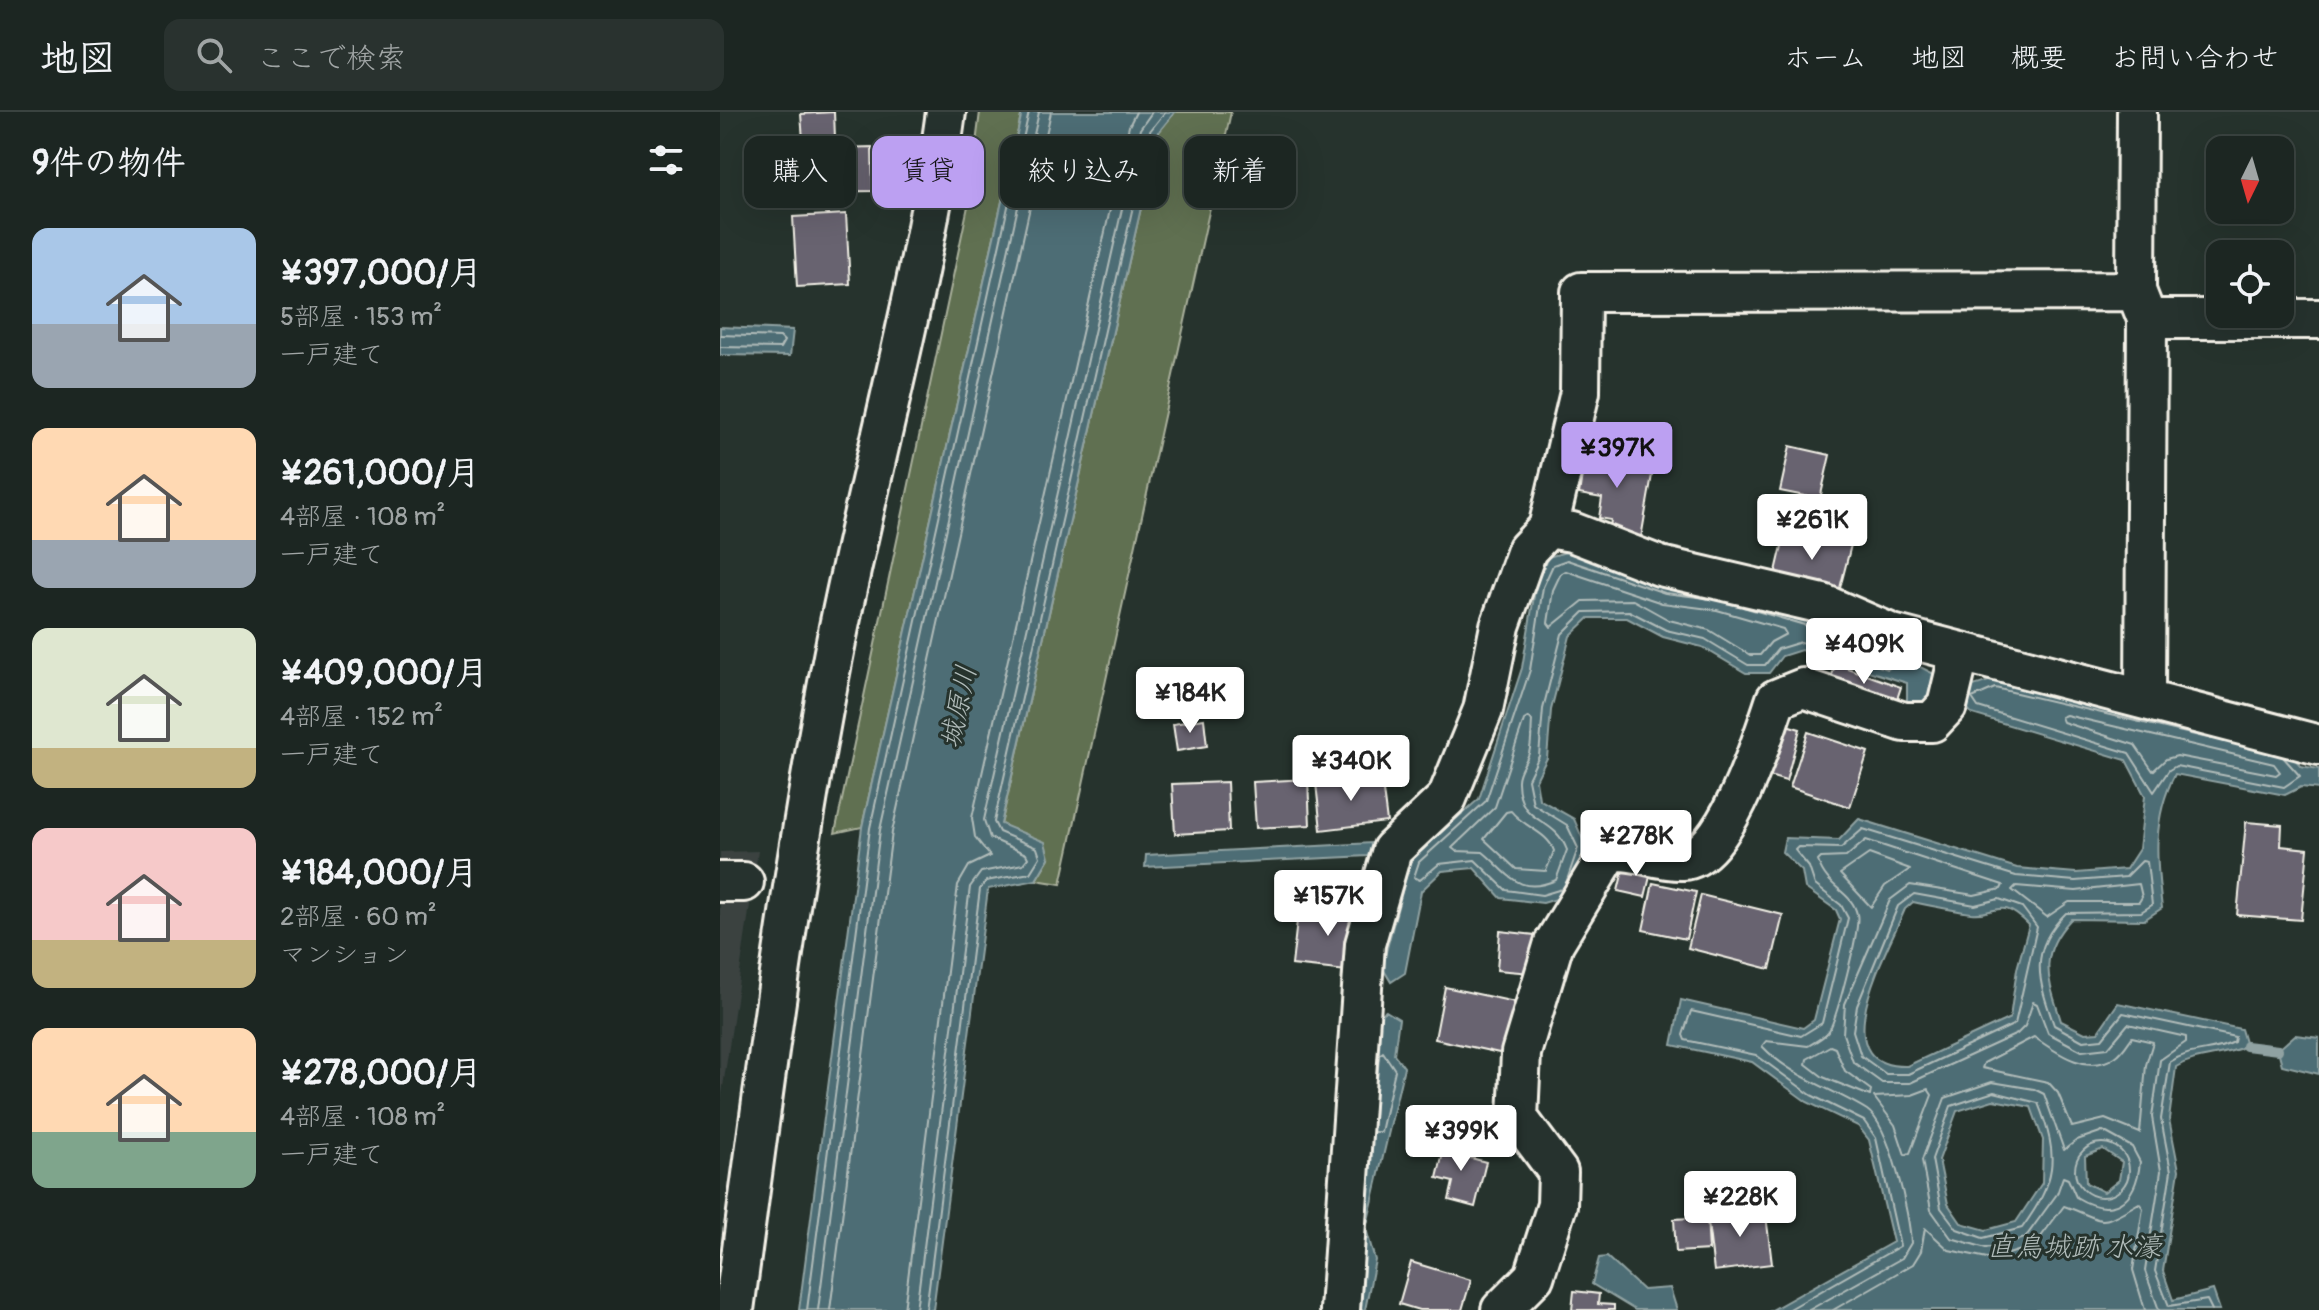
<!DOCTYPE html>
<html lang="ja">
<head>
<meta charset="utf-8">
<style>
	:root { --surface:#1c2622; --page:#29322f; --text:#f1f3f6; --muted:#a0a5a5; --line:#3a4340; --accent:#bca0f2 }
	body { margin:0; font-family:Pangolin,"Klee One",sans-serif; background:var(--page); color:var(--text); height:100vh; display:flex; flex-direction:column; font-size:30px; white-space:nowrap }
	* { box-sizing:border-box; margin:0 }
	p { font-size:26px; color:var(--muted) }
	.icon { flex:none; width:44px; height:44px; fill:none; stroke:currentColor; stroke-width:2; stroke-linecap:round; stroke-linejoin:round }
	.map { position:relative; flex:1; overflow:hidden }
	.details { display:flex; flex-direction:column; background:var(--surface); width:720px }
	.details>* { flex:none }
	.banner { position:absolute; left:24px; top:24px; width:760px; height:72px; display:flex; gap:16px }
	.needle { width:52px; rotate:185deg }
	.controls { position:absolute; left:1486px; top:24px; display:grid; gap:16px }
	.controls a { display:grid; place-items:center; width:88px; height:88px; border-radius:16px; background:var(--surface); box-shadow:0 8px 32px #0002,0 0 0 2px var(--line); font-size:40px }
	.price { position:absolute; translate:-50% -68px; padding:0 18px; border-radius:8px; background:#fff; color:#222; font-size:26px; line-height:52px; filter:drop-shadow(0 2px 4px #0008) }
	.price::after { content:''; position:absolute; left:50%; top:48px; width:24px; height:18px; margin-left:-12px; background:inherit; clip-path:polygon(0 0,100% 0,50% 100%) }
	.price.on { background:var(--accent); color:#111 }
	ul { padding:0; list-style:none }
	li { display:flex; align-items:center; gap:24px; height:200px; padding:0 32px }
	li span { display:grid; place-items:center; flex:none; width:224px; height:160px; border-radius:16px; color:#555 }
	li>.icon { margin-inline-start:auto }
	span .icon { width:96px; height:96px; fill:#fffc; stroke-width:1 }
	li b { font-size:34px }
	h2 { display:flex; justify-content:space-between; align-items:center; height:96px; padding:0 32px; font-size:34px }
	.chip { padding:0 28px; border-radius:16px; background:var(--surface); box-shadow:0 8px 32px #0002,0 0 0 2px var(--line); font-size:28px; line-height:72px }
	.chip.on { background:var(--accent); color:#111 }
	header { display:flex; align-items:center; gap:48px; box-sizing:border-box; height:112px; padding:0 40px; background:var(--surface); border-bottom:2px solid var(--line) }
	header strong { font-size:38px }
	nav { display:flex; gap:44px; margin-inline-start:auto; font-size:28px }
	.search { width:560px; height:72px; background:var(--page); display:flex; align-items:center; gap:20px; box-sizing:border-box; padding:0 28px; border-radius:16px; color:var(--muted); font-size:30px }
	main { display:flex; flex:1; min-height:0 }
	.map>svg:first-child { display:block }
	.built { fill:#3a4241 }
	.green { fill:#607051; stroke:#aab09c; stroke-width:2 }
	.water { fill:#4d6d74; stroke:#90a2a2; stroke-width:2; fill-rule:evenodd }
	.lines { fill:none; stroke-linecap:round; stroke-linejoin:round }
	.shore { stroke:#b1bcba; stroke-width:2 }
	.stream { stroke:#90a2a2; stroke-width:10 }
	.building { fill:#67646f; stroke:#f4f1e8; stroke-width:2 }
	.street-casing { stroke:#f4f1e8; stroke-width:44 }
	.street { stroke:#26332d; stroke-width:38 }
	.labels { text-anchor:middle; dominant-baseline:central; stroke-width:6; stroke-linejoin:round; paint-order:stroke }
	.water-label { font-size:28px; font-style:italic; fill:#b1bcba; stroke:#26332d }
</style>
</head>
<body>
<header>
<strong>地図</strong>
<div class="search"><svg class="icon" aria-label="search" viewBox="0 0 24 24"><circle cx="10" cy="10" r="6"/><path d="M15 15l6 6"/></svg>ここで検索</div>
<nav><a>ホーム</a><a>地図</a><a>概要</a><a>お問い合わせ</a></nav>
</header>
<main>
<section class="details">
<h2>9件の物件<svg class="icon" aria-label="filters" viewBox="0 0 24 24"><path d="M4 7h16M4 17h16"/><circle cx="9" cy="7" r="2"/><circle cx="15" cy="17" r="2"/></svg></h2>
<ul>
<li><span style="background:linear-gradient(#a9c7e8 60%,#9aa5b1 0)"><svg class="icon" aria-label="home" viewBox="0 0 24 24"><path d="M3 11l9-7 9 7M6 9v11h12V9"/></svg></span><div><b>¥397,000/月</b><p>5部屋 · 153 m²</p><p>一戸建て</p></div></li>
<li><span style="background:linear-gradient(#ffd9b3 70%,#9aa5b1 0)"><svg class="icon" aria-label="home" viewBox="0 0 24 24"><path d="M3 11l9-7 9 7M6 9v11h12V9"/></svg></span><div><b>¥261,000/月</b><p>4部屋 · 108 m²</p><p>一戸建て</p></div></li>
<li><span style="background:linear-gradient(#dfe7d0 75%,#c2b280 0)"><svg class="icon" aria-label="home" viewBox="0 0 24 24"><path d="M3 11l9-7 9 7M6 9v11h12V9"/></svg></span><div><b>¥409,000/月</b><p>4部屋 · 152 m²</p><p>一戸建て</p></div></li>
<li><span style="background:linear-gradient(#f6c9c9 70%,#c2b280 0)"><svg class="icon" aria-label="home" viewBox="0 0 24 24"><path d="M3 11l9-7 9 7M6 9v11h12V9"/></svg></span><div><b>¥184,000/月</b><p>2部屋 · 60 m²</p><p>マンション</p></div></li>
<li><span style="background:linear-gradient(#ffd9b3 65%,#7fa58c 0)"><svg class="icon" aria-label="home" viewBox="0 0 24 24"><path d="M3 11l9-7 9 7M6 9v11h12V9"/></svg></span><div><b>¥278,000/月</b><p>4部屋 · 108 m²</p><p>一戸建て</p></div></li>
</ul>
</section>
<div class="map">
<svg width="1599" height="1198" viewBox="0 0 1599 1198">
	<rect width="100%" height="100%" fill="#26332d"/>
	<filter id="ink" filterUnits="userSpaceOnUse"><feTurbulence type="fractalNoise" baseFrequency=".0125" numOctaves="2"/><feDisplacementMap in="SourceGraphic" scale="16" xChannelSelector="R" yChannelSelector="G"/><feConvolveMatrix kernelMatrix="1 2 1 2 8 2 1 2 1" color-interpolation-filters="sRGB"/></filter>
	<g filter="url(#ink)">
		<path class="built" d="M38,739L0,995V740Z"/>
		<path class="green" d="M260,0H302L142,715L115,721L248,94Z
			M455,0H511L341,772L316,768L329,746L281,713L438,21Z"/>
		<path class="water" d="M302,0H455L438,21L281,712L325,730L329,746L316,768L268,777L213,1198H79L142,715Z
			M0,215L73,218L70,244L0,243Z
			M846,440L947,474L1125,516L1214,562C1233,584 1250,576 1274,567L1565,636L1581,654L1599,657V677L1581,675L1565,683L1455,662C1432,706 1436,748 1442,796L1424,808L1351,807C1317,843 1328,867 1341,909L1365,921L1378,920L1398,891L1521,917L1526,934C1503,945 1477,942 1456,955L1449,1007L1459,1058L1443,1159L1453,1188L1493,1178L1500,1198H1052L1173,1130L1149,1028L1138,1014L1087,990L1032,950L952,933L961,888L1083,916L1094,908L1120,807L1116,798L1085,776L1082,759L1062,740L1065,726L1119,728L1139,707L1297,756L1356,761L1406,757L1419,737L1425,684L1406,648L1252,602L1243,591L1187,594V571L1081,538L1062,544L1049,561H1026L982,535L943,525L907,506H869L850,524L831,598L827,646L816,668L819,687L854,707L867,737L850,783L823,791L781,786L754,756L722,759L701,779L685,861L671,870L662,855L691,746L759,687L802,556L816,472L828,445ZM1193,790C1212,794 1231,798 1251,801C1278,804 1279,783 1309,813L1297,857L1290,906L1187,954C1099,956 1169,836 1185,797ZM1273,988L1311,995L1323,1028L1322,1071L1296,1110L1266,1118L1241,1111L1228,1092L1219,1048L1237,999ZM1383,1037L1402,1050L1399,1068L1384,1080L1366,1071L1365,1044Z
			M652,731L648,744L425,755L426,743Z
			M666,899L679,907L674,942L684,955L646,1117L655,1148L645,1198H633L653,907Z
			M1575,923L1599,926V962L1562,953L1558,938Z
			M887,1145L923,1178L950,1176L957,1198H915L872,1172L879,1146Z"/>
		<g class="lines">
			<path class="shore" d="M0,223L60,225L64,229L60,236L0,235
				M846,459L942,491L997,498L1063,517L1066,522L1051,530L1040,543H1030L989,518L949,508L913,488L863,489L831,515L828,511L833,478L841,461Z
				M1346,603L1554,652L1560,660L1556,663L1457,644L1446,647L1433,659L1415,633L1343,610L1341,605Z
				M809,605L812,609C811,619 812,631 809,641C806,651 797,659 798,670C799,714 833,702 847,738L836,768C797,785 788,760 763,740L736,739L732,736L775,695L804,608Z
				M1492,627L1275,576L1252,586L1258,595L1409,641L1434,680L1449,658L1456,654L1564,675L1580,664L1563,645
				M791,699C803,715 828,720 834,739L826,759L796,757L764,727L786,700Z
				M1149,742L1190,757L1165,774L1151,795L1120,762Z
				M846,771L858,736L847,713L813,692L808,667L819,644L823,597L842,522L864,500L909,499L946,518L985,527L1028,553H1045L1058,537L1081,530L1168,557L1173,554L1172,549L1122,524L1023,495
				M1419,772L1422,785L1419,790H1349L1327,805L1292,778L1296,774L1356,779Z
				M842,777L822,783L786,778L755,748L719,752L700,768L694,765L699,750L766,689L810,558L823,475L833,453L847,448L945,481L986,486
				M1194,782L1255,793L1279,787L1302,795L1317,815L1295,912L1188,962H1166L1141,944L1133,919L1137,894L1178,794Z
				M1314,925C1336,940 1367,964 1395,945C1403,940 1407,932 1412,925L1433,930L1426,953L1420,1021L1385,1007L1352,1015L1338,981L1328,970L1262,956L1264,951Z
				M1110,934L1115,936L1125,959L1151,978L1150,984L1103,965L1086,952L1087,947Z
				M1272,970L1314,977L1324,982L1344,1038L1357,1028L1383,1019L1412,1035L1420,1050C1416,1091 1392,1107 1356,1085L1348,1067L1343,1065L1337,1082L1305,1126L1266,1136L1231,1126L1211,1098L1202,1048L1225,986Z
				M1208,977L1212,983L1190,1041L1185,1043L1175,1013L1154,985L1192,983Z
				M1274,980L1318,991C1340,1046 1336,1069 1302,1116L1263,1126L1237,1117L1221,1096L1212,1047L1231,994Z
				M653,1020H661L675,958L663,940L659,943L657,968
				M1355 1058a27 27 0 1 1 54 0a27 27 0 1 1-54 0Z
				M87,1198L150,716L309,0
				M98,1198L160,718L319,0
				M110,1198L172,720L331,0
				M184,1198L238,773L249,754L270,744L255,725L252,706L409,14L416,0
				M196,1198L250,775L261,760L303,752L308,746L306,742L270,726L264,708L420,17L432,0
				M206,1198L260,777L266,769L310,761L320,745L317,736L279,720L274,710L430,19L445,0
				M1068,1198L1180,1134L1156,1026L1144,1009L1091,983L1036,943L965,928L963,923L971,899L1081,924L1102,911L1128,806L1121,793L1095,773L1089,755L1075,738L1078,735L1121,736L1143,717L1296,764L1355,769L1406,765L1422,749L1427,750L1432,793L1421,800L1346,801C1308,838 1318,868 1334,913L1363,929L1382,927L1403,901L1515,925L1514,930C1493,941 1470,936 1450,950L1441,1007L1451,1059L1435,1159L1449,1194L1487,1188L1492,1198
				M1089,1198L1182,1146L1191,1131C1190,1104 1170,1013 1147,998C1112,976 1072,966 1042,934L1046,929L1088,934C1095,930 1103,926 1108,920C1116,910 1141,815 1137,802C1131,778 1108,778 1098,749L1101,746L1126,745L1146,728L1283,773L1281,777L1254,783L1190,773L1170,788L1125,892L1123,922L1133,950L1162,971H1190L1297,922L1305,914L1313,890L1317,892L1328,921L1362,939L1388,936L1408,912L1466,925V930L1440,948L1432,1005L1441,1059L1425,1159L1439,1198
				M1113,1198L1193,1152L1201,1139L1205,1116L1229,1138L1272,1147L1314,1134L1344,1094C1388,1109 1375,1117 1419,1091L1423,1096L1413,1158L1425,1198"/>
			<path class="stream" d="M1526,934L1558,938"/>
		</g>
		<path class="building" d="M114,0L115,26L83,28L81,2Z
			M152,35L153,79L88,80L87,37Z
			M126,102L130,172L77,175L73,105Z
			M1070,334L1110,343L1100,387L1060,379Z
			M866,337L918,346L916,360L932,363L921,426L889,421L891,408L879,406L882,386L859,382Z
			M1066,417L1131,433L1118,484L1054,468Z
			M1116,552L1181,575L1174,596L1108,574Z
			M484,607L487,634L457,639L453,612Z
			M1053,609L1080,617L1066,669L1039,661Z
			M1088,620L1148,640L1130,695L1070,675Z
			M661,663L667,710L601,718L596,671Z
			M588,667L590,713L536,716L533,670Z
			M507,670L509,719L455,722L452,672Z
			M1526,710L1562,713L1561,734L1588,737L1581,808L1517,803Z
			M906,746L933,752L925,785L898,779Z
			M933,771L976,780L966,827L923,818Z
			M981,783L1063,803L1050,857L968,836Z
			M579,791L644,799L636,860L572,853Z
			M780,819L815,823L811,861L777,858Z
			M725,875L795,890L784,942L715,927Z
			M727,1024L744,1029L740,1043L766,1050L755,1095L729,1088L733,1070L717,1066Z
			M1045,1095L1052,1152L994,1159L987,1102Z
			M987,1105L989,1138L956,1140L954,1107Z
			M691,1150L751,1168L742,1198H699L679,1192Z
			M854,1179L879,1182L878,1192L894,1193V1198H852Z"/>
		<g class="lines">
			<g class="street-casing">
				<path id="street" d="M1417,0L1416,179L1427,207L1425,586
					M1427,207H1599
					M828,416L852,420L940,454L1103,492L1172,522L1599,633
					M0,770H24
					M14,1198C43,980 71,761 113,545C148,363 201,184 226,0
					M620,1198L645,832L672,738L727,686L763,598L780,514L807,438L828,416L860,280L861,180L1416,179
					M781,1198L814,1165L837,1093L838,1060L798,1006L801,941L834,831L890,739C916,737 938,749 963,748C1006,747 1044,622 1056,587L1083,576L1184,610H1212L1227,594L1240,540"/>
			</g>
			<use href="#street" class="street"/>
		</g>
	</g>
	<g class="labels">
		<g class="water-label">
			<text transform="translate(239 595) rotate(-78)">城原川</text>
			<text x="1354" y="1135">直鳥城跡 水濠</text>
		</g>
	</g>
</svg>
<div class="controls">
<a><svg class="needle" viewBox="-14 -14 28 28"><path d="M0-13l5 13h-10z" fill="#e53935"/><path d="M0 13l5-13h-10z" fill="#a0a5a5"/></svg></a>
<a><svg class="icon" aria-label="locate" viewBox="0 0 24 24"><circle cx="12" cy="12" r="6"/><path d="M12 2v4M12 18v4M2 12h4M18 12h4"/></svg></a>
</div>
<b class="price on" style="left:897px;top:378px">¥397K</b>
<b class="price" style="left:1092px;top:450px">¥261K</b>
<b class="price" style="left:1144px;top:574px">¥409K</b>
<b class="price" style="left:470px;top:623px">¥184K</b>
<b class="price" style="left:631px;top:691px">¥340K</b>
<b class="price" style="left:916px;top:766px">¥278K</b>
<b class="price" style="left:608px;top:826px">¥157K</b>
<b class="price" style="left:741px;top:1061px">¥399K</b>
<b class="price" style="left:1020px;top:1127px">¥228K</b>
<div class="banner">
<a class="chip">購入</a>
<a class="chip on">賃貸</a>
<a class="chip">絞り込み</a>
<a class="chip">新着</a>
</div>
</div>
</main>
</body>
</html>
